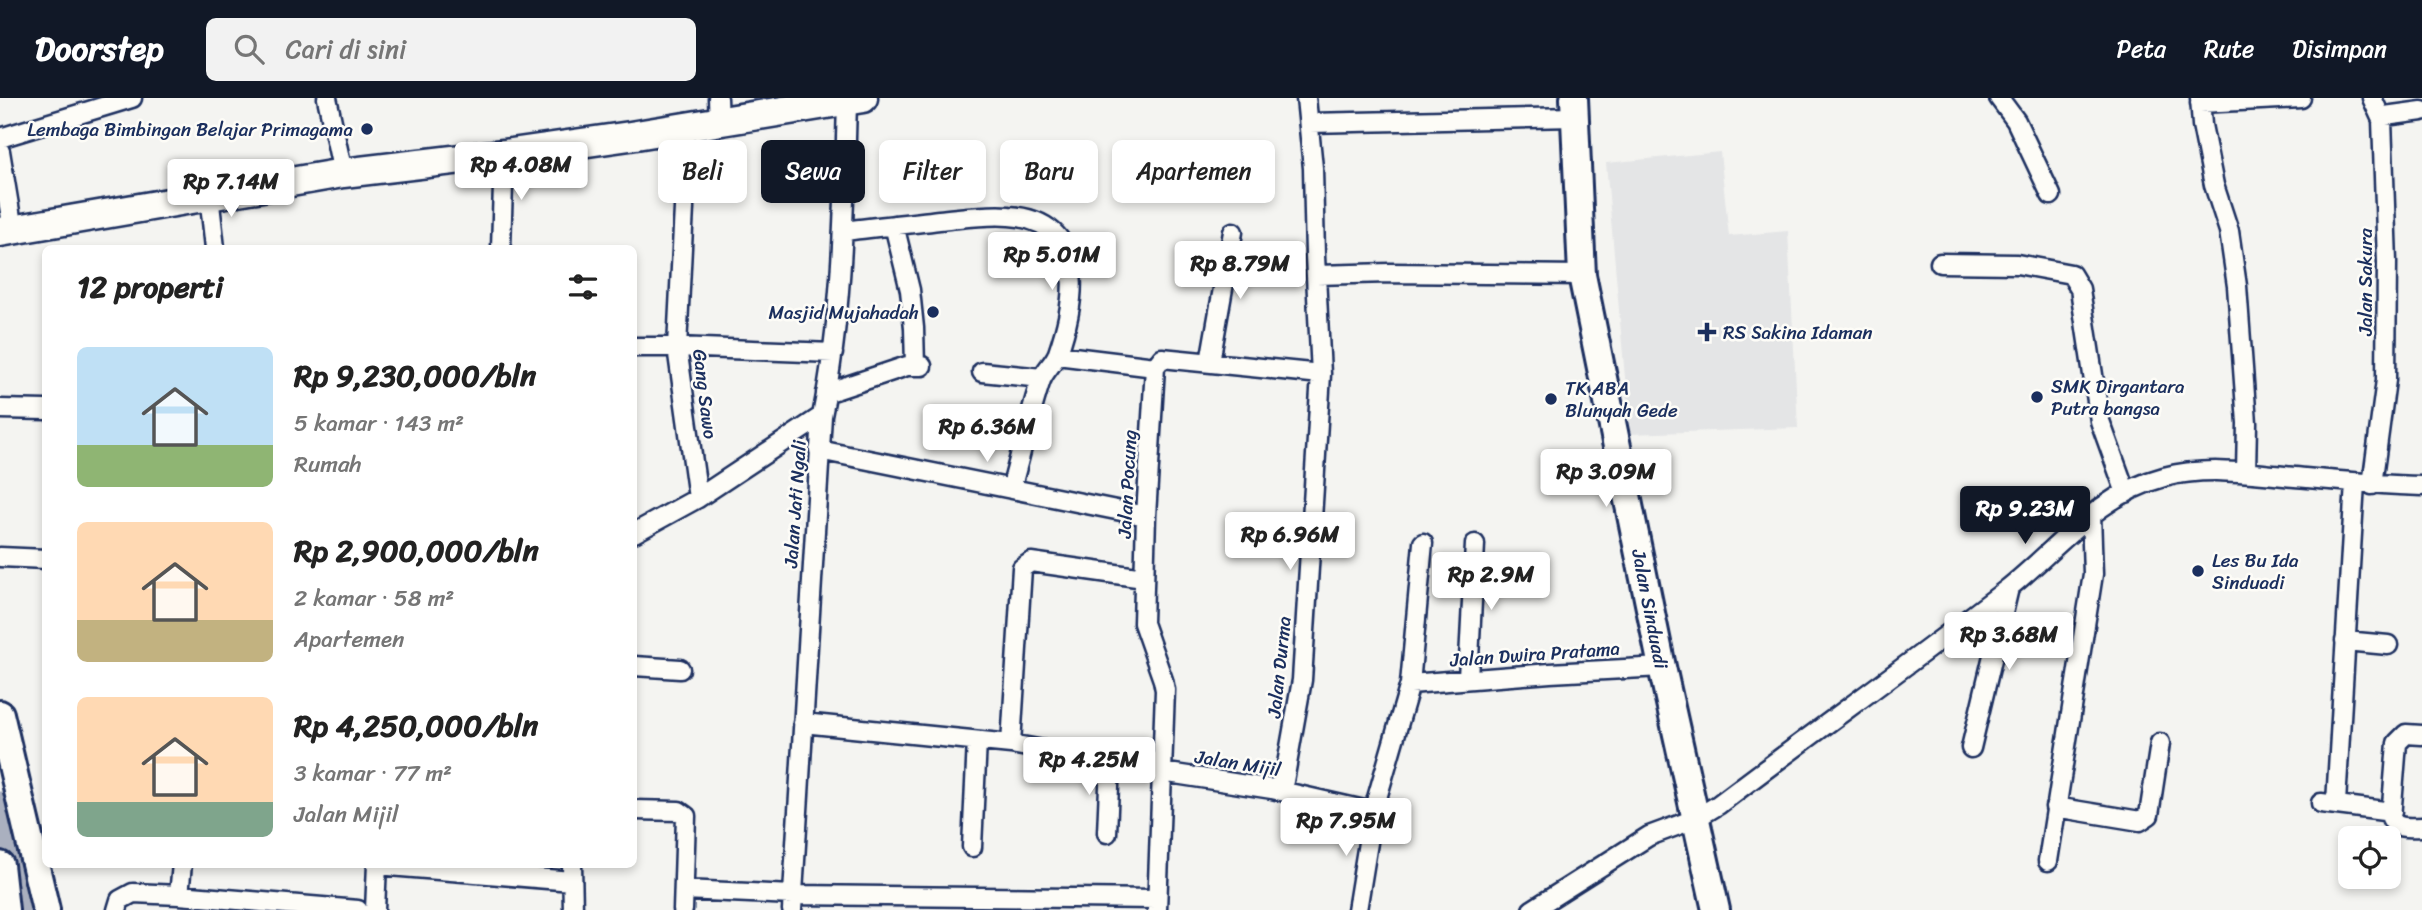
<!DOCTYPE html>
<html lang="id">
<head>
<meta charset="utf-8">
<style>
	:root { --surface:#fff; --page:#f2f2f2; --text:#222; --muted:#767676; --accent:#111827 }
	body { margin:0; font-family:Sriracha,sans-serif; background:var(--page); color:var(--text); height:100vh; display:flex; flex-direction:column; font-size:26px; white-space:nowrap }
	* { box-sizing:border-box; margin:0 }
	p { font-size:23px; color:var(--muted) }
	.icon { flex:none; width:38px; height:38px; fill:none; stroke:currentColor; stroke-width:2; stroke-linecap:round; stroke-linejoin:round }
	.map { position:relative; flex:1; overflow:hidden }
	.details { position:absolute; left:42px; top:147px; width:595px; height:623px; display:flex; flex-direction:column; background:var(--surface); border-radius:10px; box-shadow:0 4px 10px #0003 }
	.details>* { flex:none }
	.guide { position:absolute; left:658px; top:42px; width:665px; height:63px; display:flex; gap:14px }
	.buttons { position:absolute; left:2338px; top:728px; display:grid; gap:14px }
	.buttons a { display:grid; place-items:center; width:63px; height:63px; border-radius:10px; background:var(--surface); box-shadow:0 4px 10px #0003; font-size:35px }
	.price { position:absolute; translate:-50% -60px; padding:0 16px; border-radius:7px; background:#fff; color:#222; font-size:23px; line-height:46px; filter:drop-shadow(0 2px 4px #0008) }
	.price::after { content:''; position:absolute; left:50%; top:42px; width:21px; height:16px; margin-left:-10px; background:inherit; clip-path:polygon(0 0,100% 0,50% 100%) }
	.price.selected { background:var(--accent); color:#fff }
	ul { padding:0; list-style:none }
	li { display:flex; align-items:center; gap:21px; height:175px; padding:0 35px }
	li span { display:grid; place-items:center; flex:none; width:196px; height:140px; border-radius:10px; color:#555 }
	li>.icon { margin-inline-start:auto }
	span .icon { width:84px; height:84px; fill:#fffc; stroke-width:1 }
	li b { font-size:30px }
	h2 { display:flex; justify-content:space-between; align-items:center; height:84px; padding:0 35px; font-size:30px }
	.pill { padding:0 24px; border-radius:10px; background:var(--surface); box-shadow:0 4px 10px #0003; font-size:24px; line-height:63px }
	.pill.selected { background:var(--accent); color:#fff }
	header { display:flex; align-items:center; gap:42px; box-sizing:border-box; height:98px; padding:0 35px; background:var(--accent); color:#fff }
	header strong { font-size:33px }
	nav { display:flex; gap:38px; margin-inline-start:auto; font-size:24px }
	.search { width:490px; height:63px; background:var(--page); display:flex; align-items:center; gap:18px; box-sizing:border-box; padding:0 24px; border-radius:10px; color:var(--muted); font-size:26px }
	.map>svg:first-child { display:block }
	.built { fill:#e4e5e6 }
	.lines { fill:none; stroke-linecap:round; stroke-linejoin:round }
	.canal { stroke:#aab0bf; stroke-width:19 }
	.street-casing { stroke:#1b2f5e; stroke-width:23 }
	.secondary-casing { stroke:#1b2f5e; stroke-width:32 }
	.primary-casing { stroke:#1b2f5e; stroke-width:33 }
	.street { stroke:#fdfcf7; stroke-width:18 }
	.secondary { stroke:#fdfcf7; stroke-width:26 }
	.primary { stroke:#fdfcf7; stroke-width:28 }
	.poi-dot { fill:#1b2f5e; stroke:#fdfcf7; stroke-width:2.5 }
	.labels { text-anchor:middle; dominant-baseline:central; stroke-width:5; stroke-linejoin:round; paint-order:stroke }
	.poi-label { font-size:19px; fill:#1b2f5e; stroke:#fdfcf7; text-anchor:start }
	.street-label { font-size:19px; fill:#1b2f5e; stroke:#fdfcf7 }
</style>
</head>
<body>
<header>
<strong>Doorstep</strong>
<div class="search"><svg class="icon" aria-label="search" viewBox="0 0 24 24"><circle cx="10" cy="10" r="6"/><path d="M15 15l6 6"/></svg>Cari di sini</div>
<nav><a>Peta</a><a>Rute</a><a>Disimpan</a></nav>
</header>
<div class="map">
<svg width="2422" height="812" viewBox="0 0 2422 812">
	<rect width="100%" height="100%" fill="#f4f4f1"/>
	<filter id="ink" filterUnits="userSpaceOnUse"><feTurbulence type="fractalNoise" baseFrequency=".0143" numOctaves="2"/><feDisplacementMap in="SourceGraphic" scale="14" xChannelSelector="R" yChannelSelector="G"/><feConvolveMatrix kernelMatrix="1 2 1 2 8 2 1 2 1" color-interpolation-filters="sRGB"/></filter>
	<g filter="url(#ink)">
		<path class="built" d="M1720,54L1729,138L1788,133L1798,330L1630,336L1606,65Z"/>
		<g class="lines">
			<path class="canal" d="M0,703L25,812"/>
			<g class="street-casing">
				<path id="street" d="M327,0L343,75
					M718,0L719,24
					M1999,0L2016,23L2051,97
					M2200,0L2202,27L2214,87L2229,133L2237,188L2247,325L2246,374
					M2372,0L2382,22
					M2200,5L2301,0
					M1309,25L1575,19
					M684,30V110L677,249L698,400
					M0,40L132,0
					M0,53L13,132
					M209,97L215,150
					M894,127L910,192L914,230L915,268
					M844,133C876,129 908,126 939,122C962,120 986,116 1009,118C1088,123 1077,200 1058,255C1054,265 1045,272 1041,282C1030,314 1023,348 1014,380
					M501,150L504,56
					M1940,165L2017,166L2071,176L2080,191L2100,323L2126,395
					M1316,177L1390,175L1582,177
					M634,249H677L833,255
					M1057,257L1155,269
					M1210,264L1233,134
					M982,274L1042,280
					M826,295L907,268H922
					M0,311L46,312
					M819,352L1146,418
					M2372,387L2386,282L2387,164L2382,22L2385,18L2422,13
					M634,435L698,400L822,318
					M0,459L46,461
					M2345,543L2388,547
					M634,568L680,571
					M1468,580L1475,446
					M1410,586L1550,575L1662,569
					M803,625L1011,646L1162,674L1272,691L1373,714
					M2422,637L2406,636L2397,645L2391,720C2396,732 2411,729 2422,729
					M1011,646L1022,470L1031,464L1144,480
					M1971,650L2009,490
					M1272,691L1281,687L1284,683L1302,582L1321,276L1315,158L1313,70L1306,0
					M2321,705L2392,714
					M2336,705L2355,385
					M2055,709L2140,723L2149,717L2160,645
					M634,712L679,713L686,718L683,812
					M1107,735L1110,665
					M972,749L977,643
					M2048,763L2093,476L2091,416
					M572,766L573,812
					M377,767L572,783
					M684,792L793,797L1157,801
					M179,797L182,766
					M117,812L120,802L133,795L179,797L358,812
					M375,812L377,766
					M792,812L822,318C843,215 844,109 847,4
					M1157,812L1165,592L1163,582L1143,525L1146,418L1155,269L1162,260L1321,276
					M1357,812L1373,714L1410,586L1423,445
					M1532,812L1649,738L1695,721L1718,707C1813,635 1911,565 2006,492C2057,452 2098,396 2164,379C2205,368 2253,375 2295,379C2338,383 2379,387 2422,388"/>
			</g>
			<g class="secondary-casing">
				<path id="secondary" d="M1574,0L1582,177L1662,569L1716,812
					M0,616L46,812
					M0,767L5,812"/>
			</g>
			<g class="primary-casing">
				<path id="primary" d="M0,134L343,75L504,56L630,38L863,0"/>
			</g>
			<use href="#street" class="street"/>
			<use href="#secondary" class="secondary"/>
			<use href="#primary" class="primary"/>
		</g>
	</g>
	<g class="poi-dot">
		<circle cx="367" cy="31" r="7"/>
		<circle cx="933" cy="214" r="7"/>
		<path d="M1703.5 223.5h7v7h7v7h-7v7h-7v-7h-7v-7h7z"/>
		<circle cx="2037" cy="299" r="7"/>
		<circle cx="1551" cy="301" r="7"/>
		<circle cx="2198" cy="473" r="7"/>
	</g>
	<g class="labels">
		<g class="poi-label">
			<text x="353" y="31" text-anchor="end">Lembaga Bimbingan Belajar Primagama</text>
			<text x="919" y="214" text-anchor="end">Masjid Mujahadah</text>
			<text x="1723" y="234">RS Sakina Idaman</text>
			<text x="2051" y="288">SMK Dirgantara<tspan x="2051" dy="22">Putra bangsa</tspan></text>
			<text x="1565" y="290">TK ABA<tspan x="1565" dy="22">Blunyah Gede</tspan></text>
			<text x="2212" y="462">Les Bu Ida<tspan x="2212" dy="22">Sinduadi</tspan></text>
		</g>
		<g class="street-label">
			<text transform="translate(2365 184) rotate(-90)">Jalan Sakura</text>
			<text transform="translate(705 296) rotate(83)">Gang Sawo</text>
			<text transform="translate(1127 386) rotate(-87)">Jalan Pocung</text>
			<text transform="translate(795 406) rotate(-86)">Jalan Jati Ngali</text>
			<text transform="translate(1650 511) rotate(79)">Jalan Sinduadi</text>
			<text transform="translate(1535 556) rotate(-4)">Jalan Dwira Pratama</text>
			<text transform="translate(1279 569) rotate(-84)">Jalan Durma</text>
			<text transform="translate(1238 665) rotate(9)">Jalan Mijil</text>
		</g>
	</g>
</svg>
<div class="buttons">
<a><svg class="icon" aria-label="locate" viewBox="0 0 24 24"><circle cx="12" cy="12" r="6"/><path d="M12 2v4M12 18v4M2 12h4M18 12h4"/></svg></a>
</div>
<b class="price" style="left:521px;top:104px">Rp 4.08M</b>
<b class="price" style="left:231px;top:121px">Rp 7.14M</b>
<b class="price" style="left:1052px;top:194px">Rp 5.01M</b>
<b class="price" style="left:1240px;top:203px">Rp 8.79M</b>
<b class="price" style="left:987px;top:366px">Rp 6.36M</b>
<b class="price" style="left:1606px;top:411px">Rp 3.09M</b>
<b class="price selected" style="left:2025px;top:448px">Rp 9.23M</b>
<b class="price" style="left:1290px;top:474px">Rp 6.96M</b>
<b class="price" style="left:1491px;top:514px">Rp 2.9M</b>
<b class="price" style="left:2009px;top:574px">Rp 3.68M</b>
<b class="price" style="left:1089px;top:699px">Rp 4.25M</b>
<b class="price" style="left:1346px;top:760px">Rp 7.95M</b>
<div class="guide">
<a class="pill">Beli</a>
<a class="pill selected">Sewa</a>
<a class="pill">Filter</a>
<a class="pill">Baru</a>
<a class="pill">Apartemen</a>
</div>
<section class="details">
<h2>12 properti<svg class="icon" aria-label="filters" viewBox="0 0 24 24"><path d="M4 7h16M4 17h16"/><circle cx="9" cy="7" r="2"/><circle cx="15" cy="17" r="2"/></svg></h2>
<ul>
<li><span style="background:linear-gradient(#bfe0f5 70%,#8fb573 0)"><svg class="icon" aria-label="home" viewBox="0 0 24 24"><path d="M3 11l9-7 9 7M6 9v11h12V9"/></svg></span><div><b>Rp 9,230,000/bln</b><p>5 kamar · 143 m²</p><p>Rumah</p></div></li>
<li><span style="background:linear-gradient(#ffd9b3 70%,#c2b280 0)"><svg class="icon" aria-label="home" viewBox="0 0 24 24"><path d="M3 11l9-7 9 7M6 9v11h12V9"/></svg></span><div><b>Rp 2,900,000/bln</b><p>2 kamar · 58 m²</p><p>Apartemen</p></div></li>
<li><span style="background:linear-gradient(#ffd9b3 75%,#7fa58c 0)"><svg class="icon" aria-label="home" viewBox="0 0 24 24"><path d="M3 11l9-7 9 7M6 9v11h12V9"/></svg></span><div><b>Rp 4,250,000/bln</b><p>3 kamar · 77 m²</p><p>Jalan Mijil</p></div></li>
</ul>
</section>
</div>
</body>
</html>
